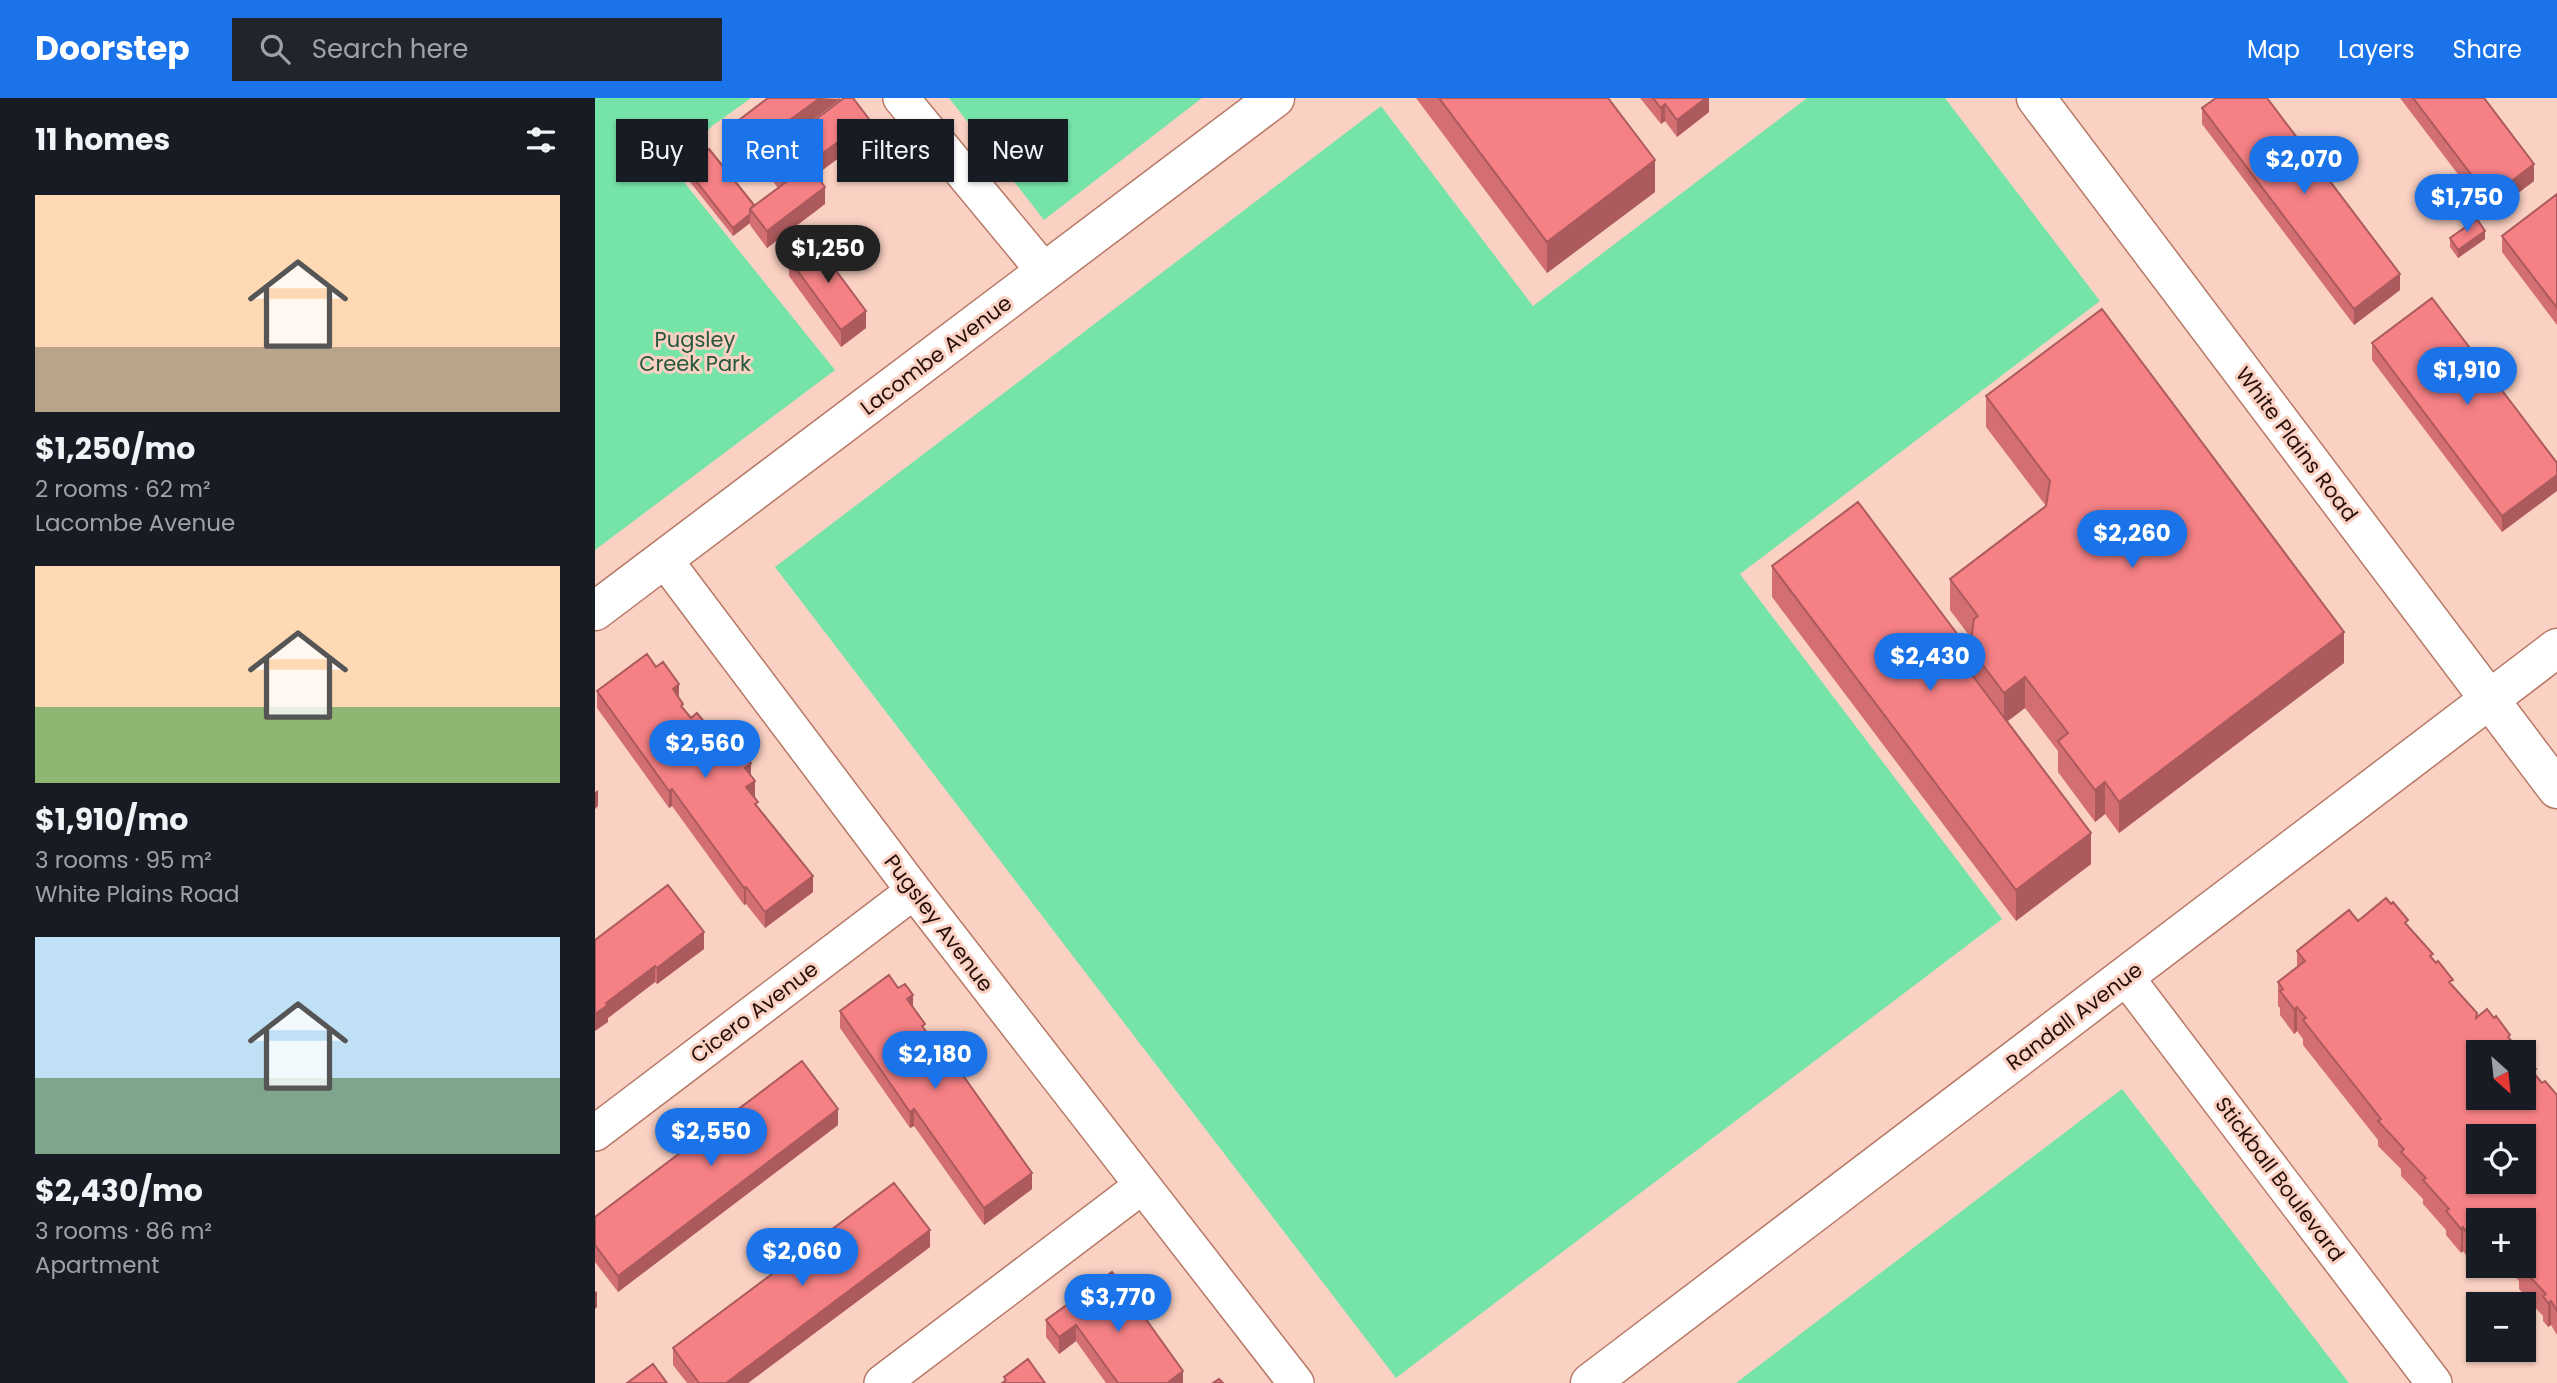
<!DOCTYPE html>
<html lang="en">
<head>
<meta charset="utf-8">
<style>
	:root { --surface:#171b24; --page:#20242c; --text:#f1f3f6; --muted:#9ea1a6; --accent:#1a73e8 }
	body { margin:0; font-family:Poppins,sans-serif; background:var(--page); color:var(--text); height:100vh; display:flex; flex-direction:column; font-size:26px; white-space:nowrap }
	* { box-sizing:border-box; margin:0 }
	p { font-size:23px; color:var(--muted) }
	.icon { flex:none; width:38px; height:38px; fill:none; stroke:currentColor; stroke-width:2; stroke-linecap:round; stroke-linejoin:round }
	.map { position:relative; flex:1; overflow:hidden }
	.sheet { display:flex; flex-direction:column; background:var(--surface); width:595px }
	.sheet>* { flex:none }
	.guide { position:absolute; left:21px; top:21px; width:665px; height:63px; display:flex; gap:14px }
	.needle { width:46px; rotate:153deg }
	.controls { position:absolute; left:1871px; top:942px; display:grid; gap:14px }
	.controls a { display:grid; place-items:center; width:70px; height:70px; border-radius:0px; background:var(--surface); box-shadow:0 2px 5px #0004; font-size:35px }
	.price { position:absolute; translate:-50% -60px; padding:0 16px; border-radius:24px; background:var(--accent); color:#fff; font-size:23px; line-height:46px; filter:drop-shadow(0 2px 4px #0008) }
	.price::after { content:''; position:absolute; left:50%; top:42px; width:21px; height:16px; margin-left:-10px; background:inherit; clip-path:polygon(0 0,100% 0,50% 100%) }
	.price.on { background:#222; color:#fff }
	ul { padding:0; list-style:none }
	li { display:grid; align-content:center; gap:14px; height:371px; padding:0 35px }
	li span { display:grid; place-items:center; height:217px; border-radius:0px; color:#555 }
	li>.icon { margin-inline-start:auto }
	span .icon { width:126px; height:126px; fill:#fffc; stroke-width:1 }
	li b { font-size:30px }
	h2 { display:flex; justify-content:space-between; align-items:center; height:84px; padding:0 35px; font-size:30px }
	.pill { padding:0 24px; border-radius:0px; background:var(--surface); box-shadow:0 2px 5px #0004; font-size:24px; line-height:63px }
	.pill.on { background:var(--accent); color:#fff }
	header { display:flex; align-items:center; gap:42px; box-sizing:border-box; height:98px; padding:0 35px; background:var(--accent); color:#fff }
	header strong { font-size:33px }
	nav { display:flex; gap:38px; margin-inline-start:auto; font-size:24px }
	.search { width:490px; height:63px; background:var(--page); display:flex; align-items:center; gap:18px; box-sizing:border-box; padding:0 24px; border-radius:0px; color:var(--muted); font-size:26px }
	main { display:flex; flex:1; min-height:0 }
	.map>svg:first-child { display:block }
	.green { fill:#76e3a9 }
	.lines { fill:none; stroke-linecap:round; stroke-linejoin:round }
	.minor-casing { stroke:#b77965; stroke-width:38 }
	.tertiary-casing { stroke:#b77965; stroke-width:41 }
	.secondary-casing { stroke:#b77965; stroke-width:41 }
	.minor { stroke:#fff; stroke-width:35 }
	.tertiary { stroke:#fff; stroke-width:38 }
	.secondary { stroke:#fff; stroke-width:38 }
	.wall { fill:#d36f72 }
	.shaded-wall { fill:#ac5a5d }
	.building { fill:#f58185; stroke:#ac5a5d; stroke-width:2; fill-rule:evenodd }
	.labels { text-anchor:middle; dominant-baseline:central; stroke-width:6; stroke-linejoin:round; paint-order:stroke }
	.park-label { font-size:21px; fill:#25573d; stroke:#fad1c3 }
	.street-label { font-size:21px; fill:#271009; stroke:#fad1c3 }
</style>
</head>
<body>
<header>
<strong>Doorstep</strong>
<div class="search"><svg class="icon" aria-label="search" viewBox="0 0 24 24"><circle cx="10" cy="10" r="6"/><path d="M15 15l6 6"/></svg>Search here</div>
<nav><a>Map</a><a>Layers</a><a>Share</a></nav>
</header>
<main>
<section class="sheet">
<h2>11 homes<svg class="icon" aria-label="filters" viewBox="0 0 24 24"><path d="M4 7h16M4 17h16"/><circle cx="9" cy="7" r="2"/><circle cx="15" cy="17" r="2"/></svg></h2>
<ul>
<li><span style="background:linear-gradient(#ffd9b3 70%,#b9a48a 0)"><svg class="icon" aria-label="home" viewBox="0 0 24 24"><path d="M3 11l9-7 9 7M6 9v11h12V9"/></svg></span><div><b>$1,250/mo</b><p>2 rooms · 62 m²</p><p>Lacombe Avenue</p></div></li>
<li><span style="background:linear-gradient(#ffd9b3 65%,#8fb573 0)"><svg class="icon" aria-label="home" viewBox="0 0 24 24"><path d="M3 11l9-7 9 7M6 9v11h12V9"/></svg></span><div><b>$1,910/mo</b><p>3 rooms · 95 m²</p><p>White Plains Road</p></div></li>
<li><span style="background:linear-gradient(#bfe0f5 65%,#7fa58c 0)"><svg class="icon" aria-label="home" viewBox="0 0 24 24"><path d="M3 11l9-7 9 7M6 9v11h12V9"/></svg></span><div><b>$2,430/mo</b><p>3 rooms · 86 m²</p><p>Apartment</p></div></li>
</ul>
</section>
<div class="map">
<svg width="1962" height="1285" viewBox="0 0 1962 1285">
	<rect width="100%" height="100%" fill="#fad1c3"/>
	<path class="green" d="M0,0H156L117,28L76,68L240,272L0,452Z
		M354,0H607L449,122Z
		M1212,0H1350L1505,203L1145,476L1407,821L801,1280L180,469L786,8L938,208Z
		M1527,991L1754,1285H1141Z"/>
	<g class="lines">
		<g class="minor-casing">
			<path id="minor" d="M306,0L450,174
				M69,461L319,793L701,1285
				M1530,878L1839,1285
				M0,1035L319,793
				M287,1285L547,1088"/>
		</g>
		<g class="tertiary-casing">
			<path id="tertiary" d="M995,1285L1962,550"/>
		</g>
		<g class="secondary-casing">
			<path id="secondary" d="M1441,0L1962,691
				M0,513L680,0"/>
		</g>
		<use href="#minor" class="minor"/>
		<use href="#tertiary" class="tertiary"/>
		<use href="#secondary" class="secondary"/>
	</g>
	<path class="wall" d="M246,0L196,38L274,37L221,77L230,106L172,150L155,127V125L138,138L91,79V70L159,107L183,90L144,38V22Z
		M821,0H1013L1060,94L952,175Z
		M1045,0H1114V14L1082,39L1070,23L1066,26Z
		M1805,0H1889L1939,83L1894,117Z
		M1607,10L1805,192L1759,227L1607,26Z
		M1962,96V227L1907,154V138Z
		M1855,140L1890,141L1863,160L1855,149Z
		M194,161L271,230L246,249L194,178Z
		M1777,245L1962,365L1907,434L1777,262Z
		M1391,298L1749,565L1524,735L1510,716L1500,724L1463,674V653L1430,610L1412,623L1496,766L1421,823L1177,499V468L1372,570L1375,574V550L1376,540L1355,512V481L1451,408L1391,329Z
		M2,593L84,600L88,611L123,656L156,678L159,700L163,709L218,794L170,830L151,806L149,807L77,708L74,710L2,610Z
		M1763,823L1813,828L1881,920L1915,942L1947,985L1962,997V1237L1956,1227L1953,1229L1948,1223V1218L1924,1191V1183L1917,1175L1914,1177L1908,1170V1167H1928V1122H1883L1873,1160L1868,1153L1866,1155L1851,1137V1132L1828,1106V1101L1806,1078V1071L1783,1048V1042L1708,947V941L1702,933L1699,936L1685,917V910L1683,908V884L1702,869V853Z
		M0,842L109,851L62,886L60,884L13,920V924Z
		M318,910L330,932L437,1091L389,1127L319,1028L315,1030L245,930V913Z
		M243,1027L23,1194L0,1164V1119Z
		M335,1149L153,1285H92L78,1267V1250Z
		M517,1174L588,1285H511L481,1243L464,1256L451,1239V1222Z"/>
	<path class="shaded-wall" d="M225,0L246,1L188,44V27Z
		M1111,0H1114V14L1082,39V22Z
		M1070,6V23L1066,26V10Z
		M274,21V37L213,83V66Z
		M1060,62V94L952,175V144Z
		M1939,66V83L1894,117V100Z
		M230,89V106L172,150V133Z
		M155,116V125L138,138V130Z
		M1890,133V141L1863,160V152Z
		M1805,176V192L1759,227V211Z
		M271,213V230L246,249V232Z
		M1962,377V393L1907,434V418Z
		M1749,534V565L1524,735V704Z
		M1372,549V580L1362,557Z
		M1430,579V610L1409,626V595Z
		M84,586V602L78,591Z
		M119,636V653L112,642Z
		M156,665V681L150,670Z
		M160,683V699L151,706V689Z
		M1510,684V716L1500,724V692Z
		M77,691V708L74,710V693Z
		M3,692V708L0,711V694Z
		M1496,735V766L1421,823V792Z
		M218,778V794L170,830V814Z
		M151,789V806L149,807V790Z
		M109,834V851L62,886V870Z
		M60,868V884L13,920V924L0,933V916L11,905Z
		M318,897V913L312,901Z
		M1702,909V933L1699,936V911Z
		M243,1011V1027L23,1194V1178Z
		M319,1011V1028L315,1030V1014Z
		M437,1075V1091L389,1127V1110Z
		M1883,1128V1152L1873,1160V1136Z
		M1868,1129V1153L1866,1155V1131Z
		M335,1132V1149L153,1285H131Z
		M1914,1167H1917V1175L1914,1177Z
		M2,1193V1209L0,1211V1194Z
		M1956,1203V1227L1953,1229V1205Z
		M481,1227V1243L464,1256V1239Z
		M588,1273V1285H572Z"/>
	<path class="building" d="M173,0H225L188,27L197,39L249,0H258L274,21L213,66L230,89L172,133L155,111L191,84L144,22Z
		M844,0H1013L1060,62L952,144Z
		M1058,0H1111L1082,22L1070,6L1066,10Z
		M1621,0H1672L1805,176L1759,211L1607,10Z
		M1818,0H1889L1939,66L1894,100Z
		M114,51L159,107L155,111V116L138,130L91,70Z
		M1962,96V210L1907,138Z
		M1882,121L1890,133L1863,152L1855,140Z
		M219,143L271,213L246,232L194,161Z
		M1837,200L1962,365V377L1907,418L1777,245Z
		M1507,211L1749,534L1524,704L1510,684L1500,692L1463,643L1473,635L1430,579L1409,595L1375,550L1379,521L1383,518L1355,481L1451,408L1455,383L1391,298Z
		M1263,404L1372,549L1362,557L1496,735L1421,792L1177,468Z
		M52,556L61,569L68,564L84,586L78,591L88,606L86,608L96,620L102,615L119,636L112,642L123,656L140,644L156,665L150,670L160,683L151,689L163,704L160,706L218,778L170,814L151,789L149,790L77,691L74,693L2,593Z
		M73,787L109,834L62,870L60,868L11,905L13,907L0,916V842Z
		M1791,800L1796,806L1798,804L1813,822L1810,825L1838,856L1835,858L1841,865L1843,863L1858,882L1854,884L1882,915L1881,920L1892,911L1899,920L1901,918L1915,937L1913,939L1926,954H1883V999H1928V957L1941,971L1938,974L1947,985L1950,983L1962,997V1213L1956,1203L1953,1205L1948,1198L1951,1196L1924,1167H1928V1122H1895L1893,1120L1890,1122H1883V1128L1873,1136L1868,1129L1866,1131L1851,1113L1854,1111L1828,1082L1831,1080L1806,1054L1809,1051L1783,1023L1786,1021L1708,922L1711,920L1702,909L1699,911L1685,893L1688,891L1683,884L1710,863L1702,853L1754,812L1763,823ZM1883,1038H1928V1083H1883Z
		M294,877L303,890L310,886L318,897L312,901L330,926L327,928L364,978L367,976L437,1075L389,1110L319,1011L315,1014L245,913Z
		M207,963L243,1011L23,1178L0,1147V1119Z
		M299,1085L335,1132L131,1285H104L78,1250Z
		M517,1174L588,1273L572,1285H523L481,1227L464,1239L451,1222Z
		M433,1261L450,1285H407L411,1282L409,1279Z
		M58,1266L72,1285H32Z
		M624,1281L628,1285H618Z"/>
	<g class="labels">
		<g class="park-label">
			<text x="100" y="241">Pugsley<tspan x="100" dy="24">Creek Park</tspan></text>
		</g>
		<g class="street-label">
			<text transform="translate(341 257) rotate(-37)">Lacombe Avenue</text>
			<text transform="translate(1702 346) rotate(53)">White Plains Road</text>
			<text transform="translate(344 825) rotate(53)">Pugsley Avenue</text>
			<text transform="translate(159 914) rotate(-37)">Cicero Avenue</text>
			<text transform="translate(1479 918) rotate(-37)">Randall Avenue</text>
			<text transform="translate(1685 1081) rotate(53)">Stickball Boulevard</text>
		</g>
	</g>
</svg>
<div class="controls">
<a><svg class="needle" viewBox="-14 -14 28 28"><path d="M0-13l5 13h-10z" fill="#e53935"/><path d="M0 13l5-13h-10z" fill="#9ea1a6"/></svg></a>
<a><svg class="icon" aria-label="locate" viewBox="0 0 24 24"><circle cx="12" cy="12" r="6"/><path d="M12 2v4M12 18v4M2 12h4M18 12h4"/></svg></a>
<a>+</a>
<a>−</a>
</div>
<b class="price" style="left:1709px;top:98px">$2,070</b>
<b class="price" style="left:1872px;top:136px">$1,750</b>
<b class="price on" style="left:233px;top:187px">$1,250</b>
<b class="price" style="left:1872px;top:309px">$1,910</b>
<b class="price" style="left:1537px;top:472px">$2,260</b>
<b class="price" style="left:1335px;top:595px">$2,430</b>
<b class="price" style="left:110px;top:682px">$2,560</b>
<b class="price" style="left:340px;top:993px">$2,180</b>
<b class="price" style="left:116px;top:1070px">$2,550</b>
<b class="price" style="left:207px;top:1190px">$2,060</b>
<b class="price" style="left:523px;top:1236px">$3,770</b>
<div class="guide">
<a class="pill">Buy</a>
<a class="pill on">Rent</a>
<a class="pill">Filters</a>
<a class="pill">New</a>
</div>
</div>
</main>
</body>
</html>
